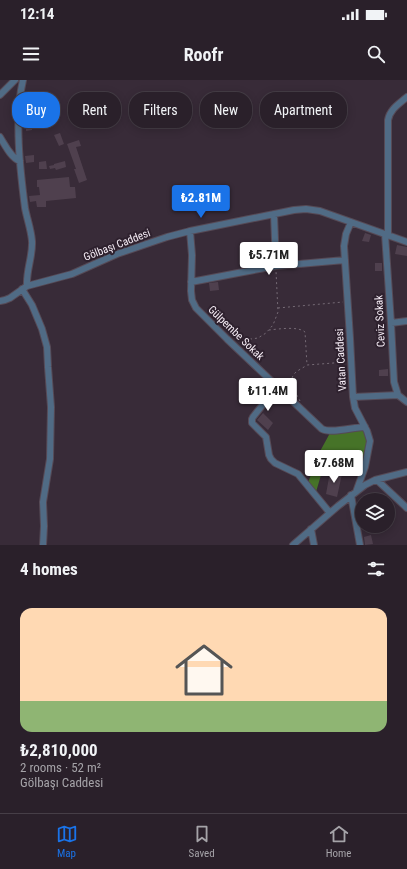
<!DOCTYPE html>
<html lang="en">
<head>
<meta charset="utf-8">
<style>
	:root { --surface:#2a202a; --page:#362d36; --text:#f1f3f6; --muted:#a5a3a8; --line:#463e47; --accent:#1a73e8 }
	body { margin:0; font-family:"Roboto Condensed",sans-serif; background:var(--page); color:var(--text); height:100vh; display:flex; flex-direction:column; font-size:15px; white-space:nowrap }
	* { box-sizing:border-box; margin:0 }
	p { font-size:13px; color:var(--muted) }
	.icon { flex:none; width:22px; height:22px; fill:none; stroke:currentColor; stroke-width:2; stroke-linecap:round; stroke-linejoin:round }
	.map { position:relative; height:465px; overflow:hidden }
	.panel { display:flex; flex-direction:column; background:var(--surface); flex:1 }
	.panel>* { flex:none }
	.hud { position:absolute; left:12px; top:12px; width:383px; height:36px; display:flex; gap:8px }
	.fabs { position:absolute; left:355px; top:413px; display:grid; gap:8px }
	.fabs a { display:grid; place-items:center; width:40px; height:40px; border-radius:50%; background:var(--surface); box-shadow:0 2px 10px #0003,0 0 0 1px var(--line); font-size:20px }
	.price { position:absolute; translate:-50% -34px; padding:0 9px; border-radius:4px; background:#fff; color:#222; font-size:13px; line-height:26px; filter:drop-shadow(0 1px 2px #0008) }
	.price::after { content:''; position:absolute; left:50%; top:24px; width:12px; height:9px; margin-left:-6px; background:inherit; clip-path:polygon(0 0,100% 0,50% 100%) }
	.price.on { background:var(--accent); color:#fff }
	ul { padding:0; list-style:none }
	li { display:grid; align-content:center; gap:8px; height:212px; padding:0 20px }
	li+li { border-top:1px solid var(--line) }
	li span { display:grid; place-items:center; height:124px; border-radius:12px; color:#555 }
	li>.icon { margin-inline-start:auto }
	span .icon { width:72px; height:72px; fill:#fffc; stroke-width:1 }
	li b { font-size:17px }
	h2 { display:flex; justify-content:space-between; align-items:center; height:48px; padding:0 20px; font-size:17px }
	.tag { padding:0 14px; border-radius:16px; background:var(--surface); box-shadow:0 2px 10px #0003,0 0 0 1px var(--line); font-size:14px; line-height:36px }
	.tag.on { background:var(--accent); color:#fff }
	.status { display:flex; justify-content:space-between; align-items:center; height:28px; padding:0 20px; background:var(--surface); direction:ltr }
	.status svg { height:11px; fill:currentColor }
	header { display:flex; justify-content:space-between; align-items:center; height:52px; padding:0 20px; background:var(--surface); font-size:18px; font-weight:700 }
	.tabs { display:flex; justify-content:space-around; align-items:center; height:56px; border-top:1px solid var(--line); background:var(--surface); font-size:11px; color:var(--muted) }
	.tabs a { display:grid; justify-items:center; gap:2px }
	.tabs .on { color:var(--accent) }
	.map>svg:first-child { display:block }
	.forest { fill:#467328 }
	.building { fill:#4f404e }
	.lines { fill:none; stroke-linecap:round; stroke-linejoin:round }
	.minor-casing { stroke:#564a56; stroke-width:8 }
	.path { stroke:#766b76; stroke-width:1; stroke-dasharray:2 3; stroke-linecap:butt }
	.minor { stroke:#506b85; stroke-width:6 }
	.labels { text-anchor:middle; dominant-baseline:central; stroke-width:4; stroke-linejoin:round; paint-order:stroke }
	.street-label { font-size:11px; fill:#f5ecf5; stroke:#2e212e }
</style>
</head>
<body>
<div class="status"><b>12:14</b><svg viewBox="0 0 49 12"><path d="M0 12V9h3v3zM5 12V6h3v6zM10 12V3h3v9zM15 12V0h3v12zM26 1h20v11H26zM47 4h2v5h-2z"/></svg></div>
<header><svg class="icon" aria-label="menu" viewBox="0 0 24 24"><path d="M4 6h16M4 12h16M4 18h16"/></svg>Roofr<svg class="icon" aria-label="search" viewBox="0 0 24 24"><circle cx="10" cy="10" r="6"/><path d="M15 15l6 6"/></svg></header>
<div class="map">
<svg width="407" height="465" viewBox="0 0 407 465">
	<rect width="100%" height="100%" fill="#382b38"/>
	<path class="forest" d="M362,349C374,358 364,380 360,391L326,378L316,412L308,403L318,375L330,353Z"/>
	<path class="building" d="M26,41L33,42V47H32V50L26,51Z
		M60,53L64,64L59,66L54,55Z
		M79,60L81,66L76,67L87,100L79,103L74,89H76L67,64Z
		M34,75V82L26,83L25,76Z
		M46,81L47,89H39V82Z
		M65,81L66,87L56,90L55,88L50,89L49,86L54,85V84Z
		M69,97L70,107H75L76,118L46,121V127H37L36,121L30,122L29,116L40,115L39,107H37V100Z
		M365,153L371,155L369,162L362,161Z
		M397,165L407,167V176L395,174Z
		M375,183H382V191H375Z
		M218,202L219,210L210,211L209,203Z
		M388,289V296H379V290Z
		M263,333L273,343L268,350L257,340Z
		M330,392L342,394L337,417L326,414Z
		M371,455L373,464L365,465L364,457Z"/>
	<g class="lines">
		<g class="minor-casing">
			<path id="minor" d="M23,0C14,38 20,89 25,128C27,139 31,149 32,161C33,176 26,190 27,206
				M0,15L15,0
				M0,57C5,65 11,78 20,81
				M274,134L276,186
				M351,142L346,154L344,166L350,258L353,317L355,328L367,351L370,361L365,387L356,412
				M190,151L192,175L191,211L192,220L196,228L227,259L322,349C332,354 353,347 365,347
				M385,154L391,243L394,302L398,315L407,322
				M388,155V40C390,29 399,24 407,17
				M191,202L238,193L276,186L345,180
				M22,209L32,225L42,249L47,267L48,287L51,327L50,379L43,422L44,446L43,465
				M0,221L5,220L10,218L27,206L72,194L117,174L167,157L190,151L294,130L306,129L320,131L407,162
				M391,243L407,241
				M277,307L253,337L252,339V343L266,357L269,375L271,379L275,383L298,394L330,433
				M353,317L398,315
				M377,400L407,428
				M351,415L360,465
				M311,449L314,465
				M293,465L338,426L365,405L375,400L407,392"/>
		</g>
		<path class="path" d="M278,228L343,222
			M269,250C279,249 298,246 305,252L307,285L347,282
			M235,258L251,259L258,258L266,253L273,245L278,232L276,191
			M300,321C296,313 287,301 295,293C298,290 303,288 307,285"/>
		<use href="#minor" class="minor"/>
	</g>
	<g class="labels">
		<g class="street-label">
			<text transform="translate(117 165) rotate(-21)">Gölbaşı Caddesi</text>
			<text transform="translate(380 241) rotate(-93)">Ceviz Sokak</text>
			<text transform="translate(236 253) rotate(44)">Gülpembe Sokak</text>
			<text transform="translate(341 280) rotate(-93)">Vatan Caddesi</text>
		</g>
	</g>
</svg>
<div class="fabs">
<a><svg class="icon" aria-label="layers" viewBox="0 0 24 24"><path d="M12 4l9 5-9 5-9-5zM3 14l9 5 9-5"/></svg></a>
</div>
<b class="price on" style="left:201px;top:139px">₺2.81M</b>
<b class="price" style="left:269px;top:196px">₺5.71M</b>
<b class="price" style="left:268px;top:332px">₺11.4M</b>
<b class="price" style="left:334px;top:404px">₺7.68M</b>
<div class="hud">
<a class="tag on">Buy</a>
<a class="tag">Rent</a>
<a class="tag">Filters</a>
<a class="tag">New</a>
<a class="tag">Apartment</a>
</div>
</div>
<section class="panel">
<h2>4 homes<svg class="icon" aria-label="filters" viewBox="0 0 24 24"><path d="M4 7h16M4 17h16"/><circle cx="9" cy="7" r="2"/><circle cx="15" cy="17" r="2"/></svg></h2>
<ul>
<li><span style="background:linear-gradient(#ffd9b3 75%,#8fb573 0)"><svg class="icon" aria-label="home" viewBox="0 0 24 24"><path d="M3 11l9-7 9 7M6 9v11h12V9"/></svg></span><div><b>₺2,810,000</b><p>2 rooms · 52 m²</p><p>Gölbaşı Caddesi</p></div></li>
</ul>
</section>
<nav class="tabs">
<a class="on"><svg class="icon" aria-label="map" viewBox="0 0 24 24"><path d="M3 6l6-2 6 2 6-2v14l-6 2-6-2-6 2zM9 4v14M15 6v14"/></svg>Map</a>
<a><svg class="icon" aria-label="saved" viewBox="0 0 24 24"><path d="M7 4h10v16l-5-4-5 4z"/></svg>Saved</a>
<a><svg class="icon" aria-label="home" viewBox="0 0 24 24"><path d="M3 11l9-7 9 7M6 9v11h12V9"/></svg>Home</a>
</nav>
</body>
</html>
